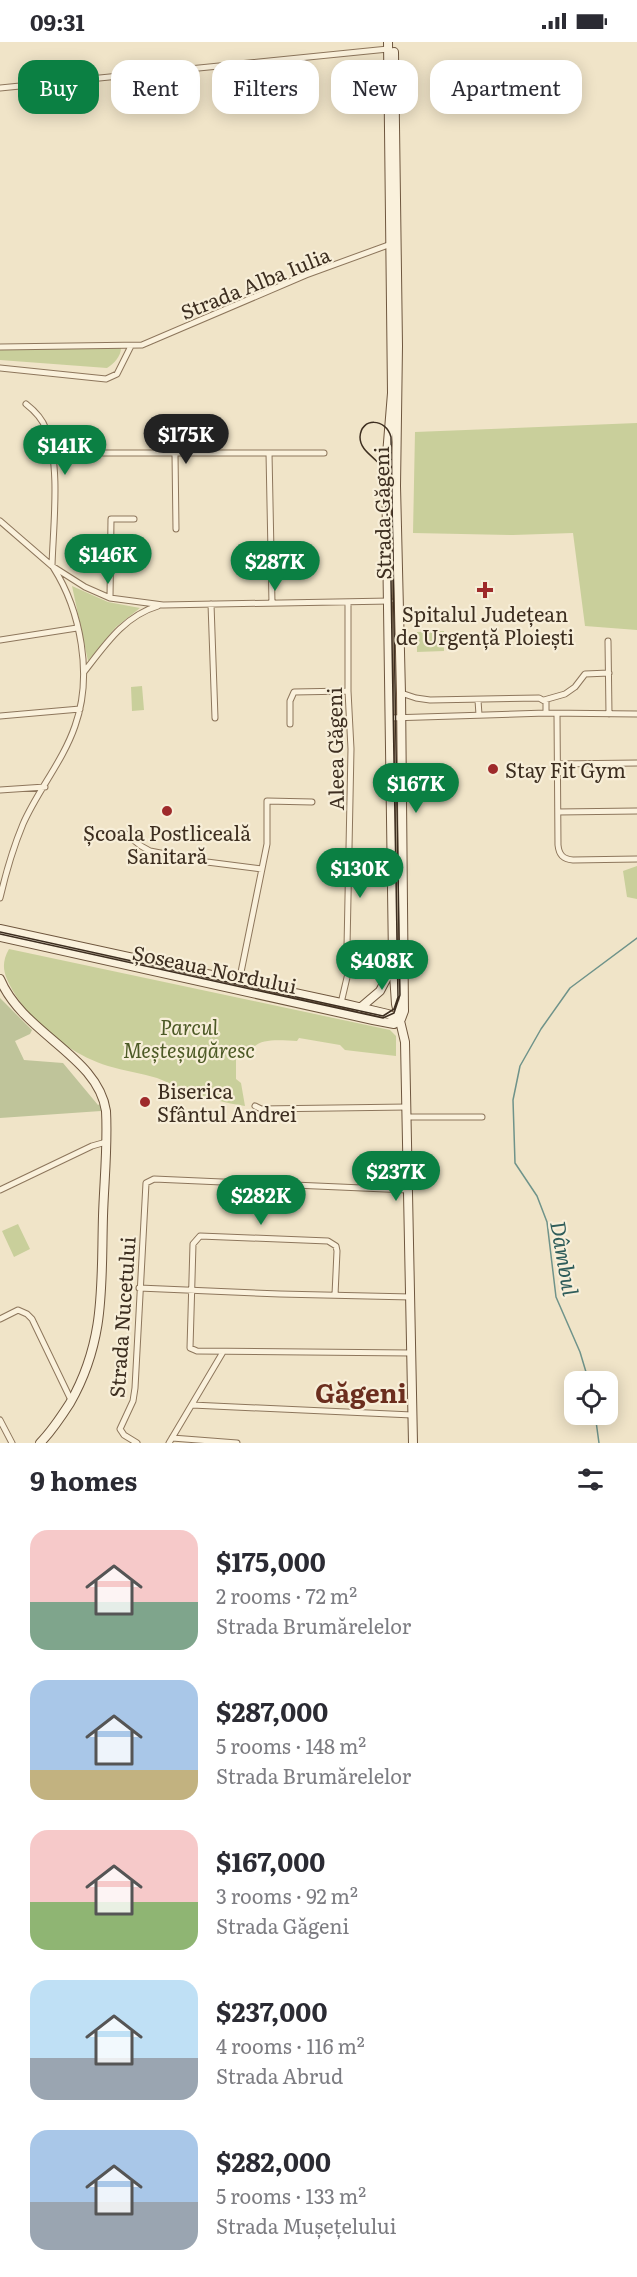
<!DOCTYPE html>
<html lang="en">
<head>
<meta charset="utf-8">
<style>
	:root { --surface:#fff; --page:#f2f2f3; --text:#2b2b33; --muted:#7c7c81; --accent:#0b8043 }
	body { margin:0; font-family:Literata,serif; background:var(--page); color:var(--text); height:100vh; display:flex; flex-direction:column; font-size:22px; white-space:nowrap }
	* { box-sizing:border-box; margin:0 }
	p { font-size:20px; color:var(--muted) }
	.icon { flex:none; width:33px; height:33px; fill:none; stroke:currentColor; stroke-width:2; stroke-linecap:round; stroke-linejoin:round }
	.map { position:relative; height:1401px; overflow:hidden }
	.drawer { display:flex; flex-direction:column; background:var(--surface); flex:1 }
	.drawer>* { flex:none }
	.top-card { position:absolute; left:18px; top:18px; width:602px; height:54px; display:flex; gap:12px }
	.controls { position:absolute; left:564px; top:1329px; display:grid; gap:12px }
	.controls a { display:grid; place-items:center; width:54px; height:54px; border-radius:12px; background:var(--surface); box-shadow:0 3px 15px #0003; font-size:30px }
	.price { position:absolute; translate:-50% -51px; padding:0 14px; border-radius:21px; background:var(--accent); color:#fff; font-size:20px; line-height:39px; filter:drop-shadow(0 2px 3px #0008) }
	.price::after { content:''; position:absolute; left:50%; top:36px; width:18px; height:14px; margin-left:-9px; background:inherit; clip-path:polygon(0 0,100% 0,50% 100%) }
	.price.selected { background:#222; color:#fff }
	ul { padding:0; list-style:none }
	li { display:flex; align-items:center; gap:18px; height:150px; padding:0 30px }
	li span { display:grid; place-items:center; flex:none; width:168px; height:120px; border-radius:18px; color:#555 }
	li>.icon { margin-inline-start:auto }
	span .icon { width:72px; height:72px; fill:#fffc; stroke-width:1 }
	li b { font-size:26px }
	h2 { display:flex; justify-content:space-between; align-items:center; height:72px; padding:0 30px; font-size:26px }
	.chip { padding:0 21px; border-radius:18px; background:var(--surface); box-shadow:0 3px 15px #0003; font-size:21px; line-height:54px }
	.chip.selected { background:var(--accent); color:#fff }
	.status { display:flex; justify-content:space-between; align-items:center; height:42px; padding:0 30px; background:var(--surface); direction:ltr }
	.status svg { height:16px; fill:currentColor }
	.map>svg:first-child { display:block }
	.green { fill:#c9cf9b }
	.cemetery { fill:#bfc49a }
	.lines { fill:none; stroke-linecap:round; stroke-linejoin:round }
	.stream { stroke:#6f938a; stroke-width:1.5 }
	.street-casing { stroke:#8d765c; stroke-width:7 }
	.secondary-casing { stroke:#6f573f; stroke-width:10 }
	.street { stroke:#faf1dc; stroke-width:5 }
	.secondary { stroke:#faf1dc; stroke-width:8 }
	.tram { stroke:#3d2e20; stroke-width:1.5 }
	.poi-dot { fill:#9e2a2b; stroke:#f7eed8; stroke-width:2 }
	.labels { text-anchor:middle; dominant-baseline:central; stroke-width:4.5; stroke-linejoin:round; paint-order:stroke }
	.street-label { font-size:20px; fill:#3d2e20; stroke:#f7eed8 }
	.poi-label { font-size:20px; fill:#3d2e20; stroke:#f7eed8 }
	.park-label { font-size:20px; font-style:italic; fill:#4d5a26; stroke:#f7eed8 }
	.water-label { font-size:21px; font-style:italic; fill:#2f5d5a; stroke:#f7eed8 }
	.district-label { font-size:26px; font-weight:bold; fill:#6b2e1e; stroke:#f7eed8 }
</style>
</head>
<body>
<div class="status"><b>09:31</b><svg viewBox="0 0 49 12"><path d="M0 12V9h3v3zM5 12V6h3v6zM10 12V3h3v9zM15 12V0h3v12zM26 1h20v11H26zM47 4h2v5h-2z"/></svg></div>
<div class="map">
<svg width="637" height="1401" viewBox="0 0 637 1401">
	<rect width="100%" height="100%" fill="#f0e4c8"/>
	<path class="green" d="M0,303L121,306C121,314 114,322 107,326L0,318Z
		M637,381V588L585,584L573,491L513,493L413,491L415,390Z
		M72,544L108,560L140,566L116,585L88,619Z
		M444,589V609L417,610V590Z
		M142,644L144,668L132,669L131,645Z
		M637,824V857L627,855L623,829Z
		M9,907L390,988L396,994V1014L345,1008L340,1003L299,996L297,999C283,999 256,994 250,1011L236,1012V1037L241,1041L245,1064C226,1061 205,1056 187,1049C177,1045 168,1040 157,1036C141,1031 124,1029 108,1024C70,1012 33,983 13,949C4,933 0,923 9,907Z
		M18,1182L30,1207L14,1215L2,1189Z"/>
	<path class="cemetery" d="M0,956L32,988L30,992L15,999L24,1018L63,1021L98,1063L100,1062L101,1069L0,1076Z"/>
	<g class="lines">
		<path class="stream" d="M589,1340L580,1310L556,1255L547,1180L537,1154L515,1121L513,1058L520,1024L541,987L570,946L637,896
			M595,1372L599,1401"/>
		<g class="street-casing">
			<path id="street" d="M0,46L388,7
				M0,305L142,303L306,233L391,202
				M0,326L106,337L117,332L131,304
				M26,362C35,369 42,376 46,387C61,423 53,485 52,524
				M103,411H324
				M269,411L272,561
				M175,412L176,487
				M0,479L52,524L85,545L110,556L163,563L390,559
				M110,556L111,477H134
				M211,562L215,676
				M0,598L77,586
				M608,599L609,672
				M84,630C105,603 124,574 158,564
				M401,651L416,656L430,658L539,656L546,660V671
				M478,658L479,673
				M544,658L565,652L575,645L585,632L609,631
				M557,672L558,803C559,813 563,817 573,818L637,817
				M0,674L80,667
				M390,676L546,671L637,672
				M290,682V659L294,650L348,649
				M557,722L637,721
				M0,748L45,745
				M558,770L637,769
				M126,792L141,804L150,809L207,820L262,827
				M0,856C6,830 13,806 23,782C38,748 63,719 75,684C93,634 81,569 53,525
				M239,940L267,802V759L312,760
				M341,961L349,927L347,905L351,707L348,649V560
				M255,1064L261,1067L407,1065
				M407,1075H482
				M0,1148L92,1104L106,1100
				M139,1246L280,1252L411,1255
				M335,1253L337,1209L336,1204L328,1199L200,1194L193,1202L190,1306L197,1309L411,1311
				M0,1277L18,1268L27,1272L32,1277L71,1358
				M192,1363L412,1373
				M0,1378L12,1401
				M172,1396L237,1401
				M137,1401L124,1393L120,1387L133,1359L135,1346L146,1141L154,1137L408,1148
				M169,1401L223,1310"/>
		</g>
		<g class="secondary-casing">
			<path id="secondary" d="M388,0L392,351L386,425L393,917L396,962L405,1000L413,1401
				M394,10L398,304L396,444L401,651L404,969L401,977
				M0,887L341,961L388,972L400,978
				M0,895L373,978L394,982L400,978
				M0,937C23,992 98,1014 106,1069C108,1104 104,1140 103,1174C101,1243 106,1298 70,1361C61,1375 52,1389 40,1401
				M360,966L380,949L392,926"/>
		</g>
		<use href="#street" class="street"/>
		<use href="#secondary" class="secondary"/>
		<path class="tram" d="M0,890L383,974L394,967L398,955L390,480C381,464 390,446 384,429C379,416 360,411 360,395C361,375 386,376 391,395L400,953L394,971L383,976L0,892"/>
	</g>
	<g class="poi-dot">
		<path d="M482 539h6v6h6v6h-6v6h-6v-6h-6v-6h6z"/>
		<circle cx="493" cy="727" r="6"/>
		<circle cx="167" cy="769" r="6"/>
		<circle cx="145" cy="1060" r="6"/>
	</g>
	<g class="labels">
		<g class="street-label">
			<text transform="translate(255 240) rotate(-22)">Strada Alba Iulia</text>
			<text transform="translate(381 471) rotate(-91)">Strada Găgeni</text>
			<text transform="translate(334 707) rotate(-91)">Aleea Găgeni</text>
			<text transform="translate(215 926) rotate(12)">Șoseaua Nordului</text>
			<text transform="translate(121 1275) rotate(-86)">Strada Nucetului</text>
		</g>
		<g class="poi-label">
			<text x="485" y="571">Spitalul Județean<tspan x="485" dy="23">de Urgență Ploiești</tspan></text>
			<text x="505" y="727" text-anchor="start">Stay Fit Gym</text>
			<text x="167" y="790">Școala Postliceală<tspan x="167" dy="23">Sanitară</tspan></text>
			<text x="157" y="1048" text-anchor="start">Biserica<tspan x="157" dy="23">Sfântul Andrei</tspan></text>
		</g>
		<g class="park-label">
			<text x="189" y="984">Parcul<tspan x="189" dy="23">Meșteșugăresc</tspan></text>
		</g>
		<g class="water-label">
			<text transform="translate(566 1216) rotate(80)">Dâmbul</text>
		</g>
		<g class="district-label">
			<text x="361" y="1349">Găgeni</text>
		</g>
	</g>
</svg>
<div class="controls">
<a><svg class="icon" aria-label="locate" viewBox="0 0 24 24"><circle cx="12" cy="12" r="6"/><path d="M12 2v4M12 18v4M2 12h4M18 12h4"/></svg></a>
</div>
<b class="price selected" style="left:186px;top:423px">$175K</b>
<b class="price" style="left:65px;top:434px">$141K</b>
<b class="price" style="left:108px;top:543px">$146K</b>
<b class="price" style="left:275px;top:550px">$287K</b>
<b class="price" style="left:416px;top:772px">$167K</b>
<b class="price" style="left:360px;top:857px">$130K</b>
<b class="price" style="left:382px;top:949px">$408K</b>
<b class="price" style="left:396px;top:1160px">$237K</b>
<b class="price" style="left:261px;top:1184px">$282K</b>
<div class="top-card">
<a class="chip selected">Buy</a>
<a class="chip">Rent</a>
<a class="chip">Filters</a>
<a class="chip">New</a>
<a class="chip">Apartment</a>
</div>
</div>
<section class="drawer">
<h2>9 homes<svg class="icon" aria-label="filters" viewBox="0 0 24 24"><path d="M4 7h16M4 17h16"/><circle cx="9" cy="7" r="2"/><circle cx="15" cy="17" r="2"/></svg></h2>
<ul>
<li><span style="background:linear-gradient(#f6c9c9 60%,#7fa58c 0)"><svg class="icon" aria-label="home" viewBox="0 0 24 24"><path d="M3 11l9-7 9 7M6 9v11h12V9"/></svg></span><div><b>$175,000</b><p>2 rooms · 72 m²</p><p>Strada Brumărelelor</p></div></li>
<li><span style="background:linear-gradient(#a9c7e8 75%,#c2b280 0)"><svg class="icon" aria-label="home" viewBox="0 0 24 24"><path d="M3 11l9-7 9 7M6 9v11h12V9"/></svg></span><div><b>$287,000</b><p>5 rooms · 148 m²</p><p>Strada Brumărelelor</p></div></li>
<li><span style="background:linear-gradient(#f6c9c9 60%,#8fb573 0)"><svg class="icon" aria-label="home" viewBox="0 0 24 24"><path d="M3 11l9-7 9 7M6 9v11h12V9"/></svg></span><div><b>$167,000</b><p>3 rooms · 92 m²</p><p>Strada Găgeni</p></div></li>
<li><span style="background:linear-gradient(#bfe0f5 65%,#9aa5b1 0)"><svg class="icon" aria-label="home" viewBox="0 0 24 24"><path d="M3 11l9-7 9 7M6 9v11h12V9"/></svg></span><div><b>$237,000</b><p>4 rooms · 116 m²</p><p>Strada Abrud</p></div></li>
<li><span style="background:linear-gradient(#a9c7e8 60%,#9aa5b1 0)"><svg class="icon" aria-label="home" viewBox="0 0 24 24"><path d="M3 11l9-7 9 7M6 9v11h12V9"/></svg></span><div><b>$282,000</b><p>5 rooms · 133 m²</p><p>Strada Mușețelului</p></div></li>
</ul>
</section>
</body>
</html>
